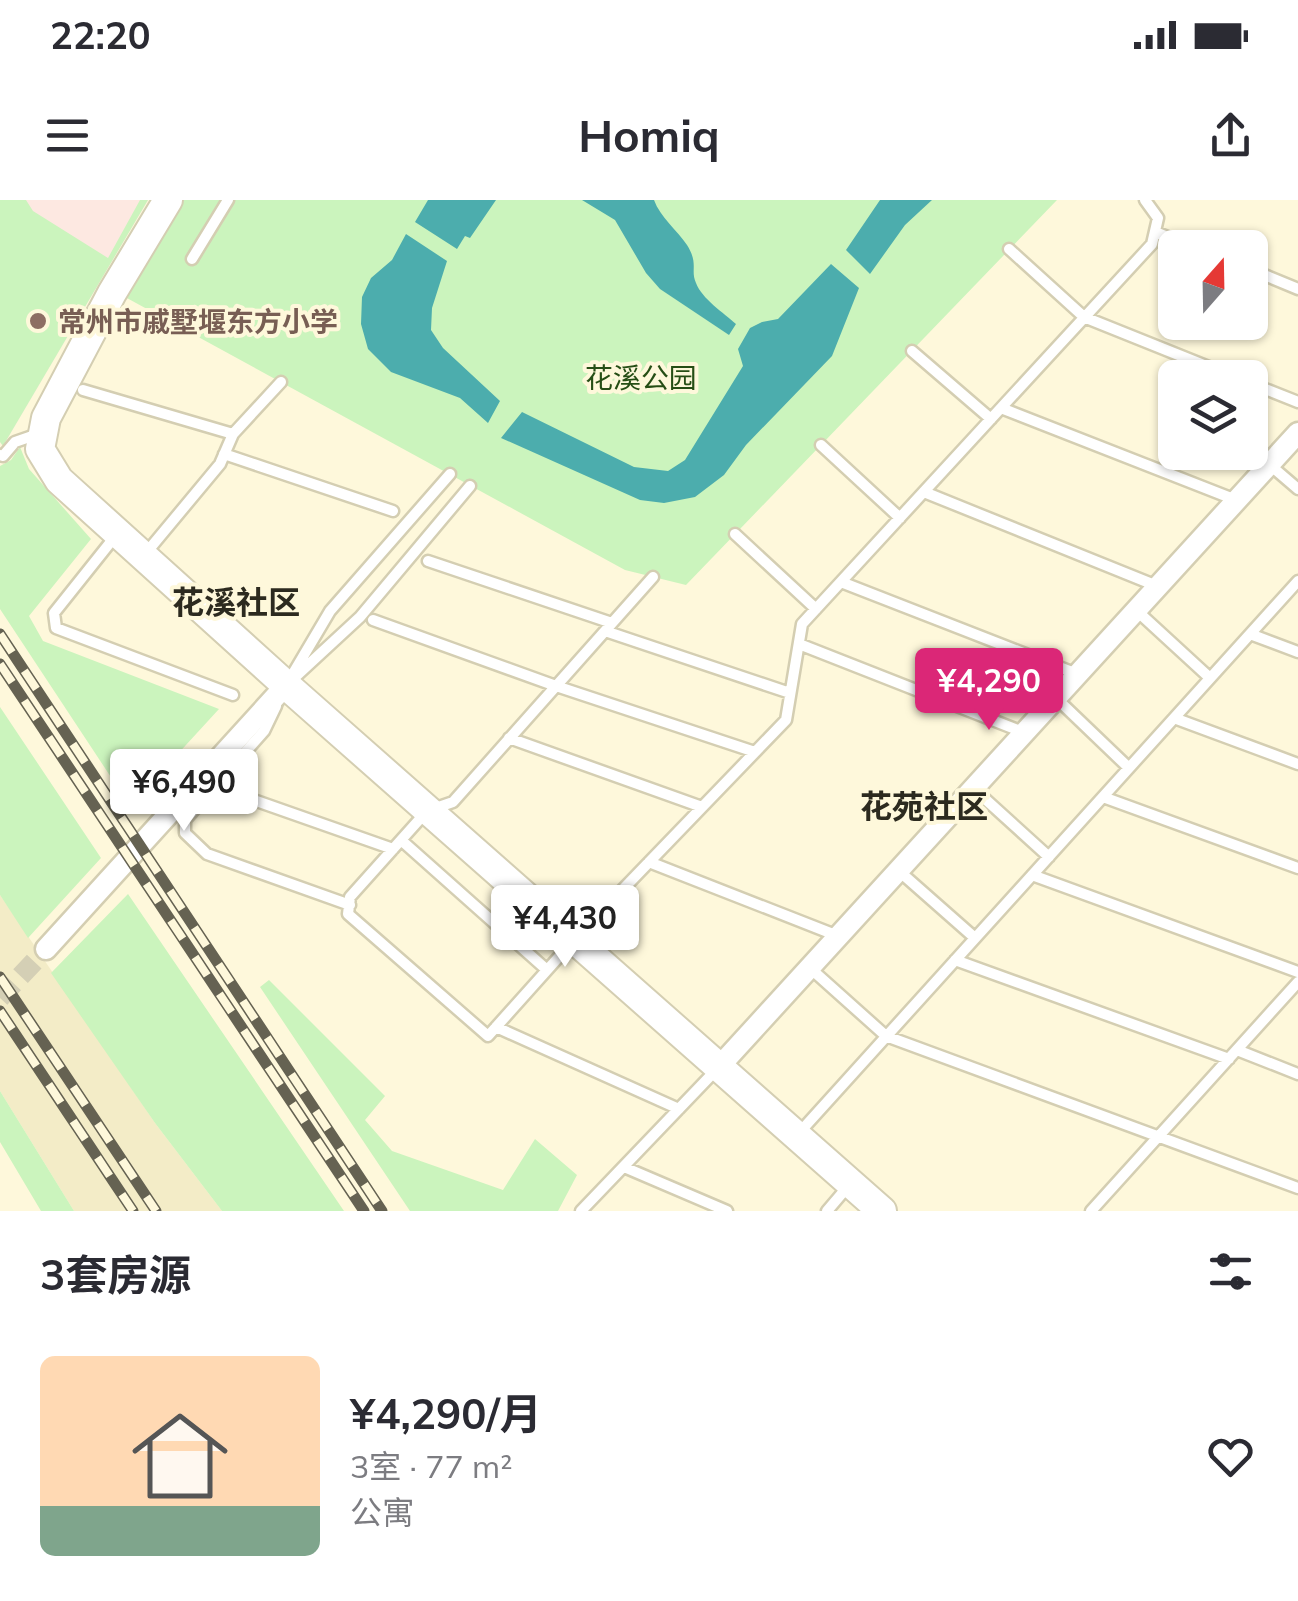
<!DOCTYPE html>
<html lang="zh">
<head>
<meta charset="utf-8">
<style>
	:root { --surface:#fff; --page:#f7f7f7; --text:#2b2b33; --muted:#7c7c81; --line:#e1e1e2; --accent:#db2777 }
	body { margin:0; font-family:Mulish,"Noto Sans SC",sans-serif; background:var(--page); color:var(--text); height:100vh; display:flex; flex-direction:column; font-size:38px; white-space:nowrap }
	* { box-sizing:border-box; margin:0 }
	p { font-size:32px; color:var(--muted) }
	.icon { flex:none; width:55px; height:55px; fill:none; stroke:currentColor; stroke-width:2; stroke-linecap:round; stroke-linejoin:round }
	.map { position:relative; height:1011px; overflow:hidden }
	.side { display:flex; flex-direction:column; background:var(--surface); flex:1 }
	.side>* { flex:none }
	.needle { width:65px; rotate:20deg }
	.controls { position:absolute; left:1158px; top:30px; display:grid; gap:20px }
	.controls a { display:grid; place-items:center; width:110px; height:110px; border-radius:15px; background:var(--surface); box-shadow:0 2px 8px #0004; font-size:50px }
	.price { position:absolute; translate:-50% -85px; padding:0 22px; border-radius:10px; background:#fff; color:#222; font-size:32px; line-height:65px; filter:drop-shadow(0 2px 5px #0008) }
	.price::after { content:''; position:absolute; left:50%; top:60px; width:30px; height:22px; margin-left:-15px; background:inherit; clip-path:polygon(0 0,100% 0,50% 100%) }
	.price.active { background:var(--accent); color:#fff }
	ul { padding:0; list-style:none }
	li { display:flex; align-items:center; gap:30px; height:250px; padding:0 40px }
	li+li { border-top:2px solid var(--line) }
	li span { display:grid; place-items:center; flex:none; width:280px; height:200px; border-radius:15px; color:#555 }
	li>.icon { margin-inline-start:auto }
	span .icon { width:120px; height:120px; fill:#fffc; stroke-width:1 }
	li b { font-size:42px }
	h2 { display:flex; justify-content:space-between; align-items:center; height:120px; padding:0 40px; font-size:42px }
	.status { display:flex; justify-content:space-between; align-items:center; height:70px; padding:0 50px; background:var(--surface); direction:ltr }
	.status svg { height:28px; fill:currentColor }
	header { display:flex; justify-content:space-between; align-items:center; height:130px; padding:0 40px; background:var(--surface); font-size:45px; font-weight:700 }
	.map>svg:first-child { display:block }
	.built { fill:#f3ecc7 }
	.education { fill:#fde8e1 }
	.green { fill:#cbf4bd }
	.water { fill:#4cadad }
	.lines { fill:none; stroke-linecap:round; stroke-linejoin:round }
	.street-tunnel { stroke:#d4cfb5; stroke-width:20; stroke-dasharray:20 10; stroke-linecap:butt }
	.lane-casing { stroke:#d4ceb2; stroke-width:15 }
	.street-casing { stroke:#d4ceb2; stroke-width:25 }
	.secondary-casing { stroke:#d4ceb2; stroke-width:32 }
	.lane { stroke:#fff; stroke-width:10 }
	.street { stroke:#fff; stroke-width:20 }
	.secondary { stroke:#fff; stroke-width:28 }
	.rail-casing { stroke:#656252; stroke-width:11 }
	.rail { stroke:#fef8db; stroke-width:8; stroke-dasharray:22; stroke-linecap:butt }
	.education-dot { fill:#8d6e63; stroke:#fef8db; stroke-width:4 }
	.labels { text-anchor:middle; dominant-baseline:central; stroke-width:8; stroke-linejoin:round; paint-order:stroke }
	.education-label { font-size:28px; font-weight:bold; fill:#785e54; stroke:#fef8db; text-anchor:start }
	.park-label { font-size:28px; fill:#264e15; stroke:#fef8db }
	.quarter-label { font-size:32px; font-weight:bold; fill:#2c2a1f; stroke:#fef8db }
</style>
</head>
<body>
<div class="status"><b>22:20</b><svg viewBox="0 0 49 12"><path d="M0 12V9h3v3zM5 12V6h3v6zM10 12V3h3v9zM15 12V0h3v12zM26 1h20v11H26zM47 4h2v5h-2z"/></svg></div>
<header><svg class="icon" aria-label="menu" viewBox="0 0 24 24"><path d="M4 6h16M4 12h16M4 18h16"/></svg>Homiq<svg class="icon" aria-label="share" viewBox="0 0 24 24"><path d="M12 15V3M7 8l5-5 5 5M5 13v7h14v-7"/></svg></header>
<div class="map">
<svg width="1298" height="1011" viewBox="0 0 1298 1011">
	<rect width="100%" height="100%" fill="#fef8db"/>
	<path class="built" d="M0,695L155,923L222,1011H74L0,891Z"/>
	<path class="education" d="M0,0H148L3,246L0,242Z"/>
	<path class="green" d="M0,0H26L33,11L108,58L140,0H148L3,246L0,242Z
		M182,0H1057L686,385L625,370L125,97Z
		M20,247L29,269L91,339L29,416L43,441L219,509L130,606L0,409V266L11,260Z
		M0,507L101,658L28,738L0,695Z
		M128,694L344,1011H222L155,923L51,773Z
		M269,780L385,896L365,920L392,951L503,990L535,939L577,975L558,1011H410L260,787Z
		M0,891L74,1011H41L0,942Z"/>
	<path class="water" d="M428,0H496L470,38L465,36L457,49L415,22Z
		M582,0H654C660,17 677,30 687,45C699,64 690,70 696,83C702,99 724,113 736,124L729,135L660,89L646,73L615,20Z
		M880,0H932L905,25L870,74L846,50Z
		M406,34L447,61L432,108L431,130L443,148L500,201L488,223L460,198L391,172L368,149L361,124L362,97L371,78L392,60Z
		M831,64L859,88L832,156L746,245L724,275L695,297L664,303L640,300L501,238L522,212L634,267L668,271L685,260L743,166L738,149L750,128L762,122L778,119Z"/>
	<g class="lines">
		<path class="street-tunnel" d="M0,798L46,749"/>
		<g class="lane-casing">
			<path id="lane" d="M1155,32L1195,48
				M1009,49L1084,117L1236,178
				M192,59L228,0
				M1250,69L1298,89
				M912,151L991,219
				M1250,183L1298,202
				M83,190L233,234
				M1001,208L1236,300
				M821,245L900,318
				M224,254L393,311
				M0,255L3,256L15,242L38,234
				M1270,265L1298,289
				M924,292L1157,386
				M117,334L54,413L56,428L233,495
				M735,334L816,409
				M146,353L220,264L233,234L281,182
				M428,361L612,423
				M653,377L453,602L427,611L350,697L348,714L488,836L574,740L786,520L802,424L1152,44L1158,18L1145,0
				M841,382L1077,474
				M1136,410L1210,478
				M373,420L556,486L755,552
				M605,431L790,493
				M1250,434L1298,452
				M799,444L1023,532
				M294,478L360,417L470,286
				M288,482L330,411L450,274
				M1056,498L1129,568
				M276,506L264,531L185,620V633L207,654L350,705
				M1174,518L1298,564
				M509,538L702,607
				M214,586L393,649
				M973,588L1049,657
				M1103,597L1298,668
				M401,640L547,770
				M649,662L838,736
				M899,671L975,738
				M1032,675L1298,772
				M955,760L1229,859
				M810,768L886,836L1298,988
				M496,827L679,909
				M1237,850L1298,874
				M799,933L1298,381
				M624,967L727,1011
				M581,1011L717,869
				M827,1011L850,984
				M1091,1011L1298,782"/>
		</g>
		<g class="street-casing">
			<path id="street" d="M46,749L286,485
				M718,868L1298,233"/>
		</g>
		<g class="secondary-casing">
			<path id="secondary" d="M168,0L112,93L46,218L40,249L59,280L286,485L882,1011"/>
		</g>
		<use href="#lane" class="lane"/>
		<use href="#street" class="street"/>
		<use href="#secondary" class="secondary"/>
		<g class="rail-casing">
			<path id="rail" d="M0,434L382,1011
				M0,464L364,1011
				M0,777L156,1011
				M0,811L133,1011"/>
		</g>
		<use href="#rail" class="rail"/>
	</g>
	<circle class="education-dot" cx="38" cy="121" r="10"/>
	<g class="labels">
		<g class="education-label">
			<text x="58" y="121">常州市戚墅堰东方小学</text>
		</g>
		<g class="park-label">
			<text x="641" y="177">花溪公园</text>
		</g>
		<g class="quarter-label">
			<text x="236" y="402">花溪社区</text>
			<text x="924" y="606">花苑社区</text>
		</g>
	</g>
</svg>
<div class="controls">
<a><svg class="needle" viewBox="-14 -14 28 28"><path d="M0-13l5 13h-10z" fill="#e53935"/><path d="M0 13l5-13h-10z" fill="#7c7c81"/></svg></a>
<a><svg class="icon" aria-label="layers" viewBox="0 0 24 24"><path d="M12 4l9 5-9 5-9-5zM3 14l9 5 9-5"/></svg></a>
</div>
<b class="price active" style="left:989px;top:533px">¥4,290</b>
<b class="price" style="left:184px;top:634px">¥6,490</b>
<b class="price" style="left:565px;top:770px">¥4,430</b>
</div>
<section class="side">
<h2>3套房源<svg class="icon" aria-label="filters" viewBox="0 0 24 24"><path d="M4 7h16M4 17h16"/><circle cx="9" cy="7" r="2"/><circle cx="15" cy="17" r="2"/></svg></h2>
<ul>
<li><span style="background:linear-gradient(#ffd9b3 75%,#7fa58c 0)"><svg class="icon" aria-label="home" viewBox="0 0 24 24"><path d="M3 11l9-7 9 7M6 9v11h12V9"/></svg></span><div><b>¥4,290/月</b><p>3室 · 77 m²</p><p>公寓</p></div><svg class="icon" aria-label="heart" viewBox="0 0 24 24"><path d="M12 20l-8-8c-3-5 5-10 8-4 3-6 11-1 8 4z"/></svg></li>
</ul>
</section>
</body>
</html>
